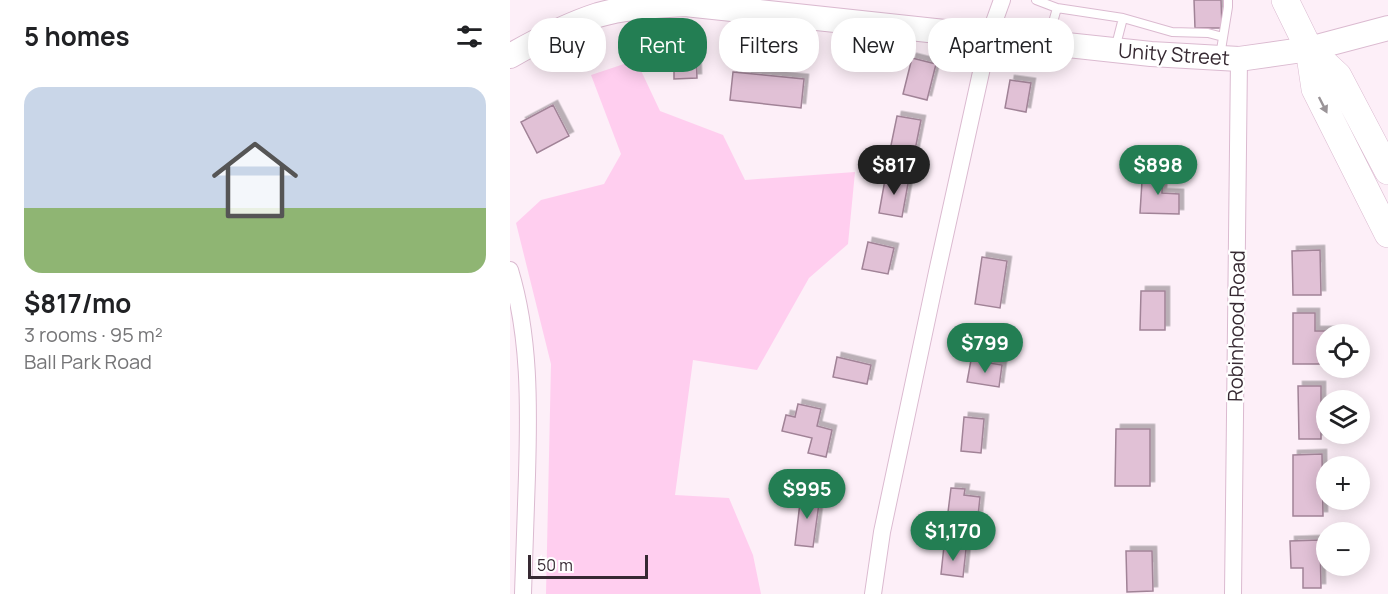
<!DOCTYPE html>
<html lang="en">
<head>
<meta charset="utf-8">
<style>
	:root { --surface:#fff; --page:#f6f6f6; --text:#202124; --muted:#757577; --accent:#237e53 }
	body { margin:0; font-family:Manrope,sans-serif; background:var(--page); color:var(--text); height:100vh; display:flex; flex-direction:column; font-size:22px; white-space:nowrap }
	* { box-sizing:border-box; margin:0 }
	p { font-size:20px; color:var(--muted) }
	.icon { flex:none; width:33px; height:33px; fill:none; stroke:currentColor; stroke-width:2; stroke-linecap:round; stroke-linejoin:round }
	.map { position:relative; flex:1; overflow:hidden }
	.drawer { display:flex; flex-direction:column; background:var(--surface); width:510px }
	.drawer>* { flex:none }
	.top-card { position:absolute; left:18px; top:18px; width:570px; height:54px; display:flex; gap:12px }
	.buttons { position:absolute; left:806px; top:324px; display:grid; gap:12px }
	.buttons a { display:grid; place-items:center; width:54px; height:54px; border-radius:50%; background:var(--surface); box-shadow:0 3px 15px #0003; font-size:30px }
	.scale { position:absolute; left:18px; bottom:15px; width:120px; box-sizing:border-box; padding-left:6px; border:3px solid #362932; border-top:0; font-size:16px; line-height:21px; white-space:nowrap; color:#362932; -webkit-text-stroke:4px #fff; paint-order:stroke }
	.price { position:absolute; translate:-50% -51px; padding:0 14px; border-radius:21px; background:var(--accent); color:#fff; font-size:20px; line-height:39px; filter:drop-shadow(0 2px 3px #0008) }
	.price::after { content:''; position:absolute; left:50%; top:36px; width:18px; height:14px; margin-left:-9px; background:inherit; clip-path:polygon(0 0,100% 0,50% 100%) }
	.price.selected { background:#222; color:#fff }
	ul { padding:0; list-style:none }
	li { display:grid; align-content:center; gap:12px; height:318px; padding:0 24px }
	li span { display:grid; place-items:center; height:186px; border-radius:18px; color:#555 }
	li>.icon { margin-inline-start:auto }
	span .icon { width:108px; height:108px; fill:#fffc; stroke-width:1 }
	li b { font-size:26px }
	h2 { display:flex; justify-content:space-between; align-items:center; height:72px; padding:0 24px; font-size:26px }
	.chip { padding:0 21px; border-radius:24px; background:var(--surface); box-shadow:0 3px 15px #0003; font-size:21px; line-height:54px }
	.chip.selected { background:var(--accent); color:#fff }
	main { display:flex; flex:1; min-height:0 }
	.map>svg:first-child { display:block }
	.green { fill:#ffceef }
	.building { fill:#e1c1d6; stroke:#a18397; stroke-width:1.5; filter:url(#shadow) }
	.lines { fill:none; stroke-linecap:round; stroke-linejoin:round }
	.lane-casing { stroke:#dbbad0; stroke-width:10 }
	.street-casing { stroke:#dbbad0; stroke-width:18 }
	.secondary-casing { stroke:#dbbad0; stroke-width:26 }
	.primary-casing { stroke:#dbbad0; stroke-width:28 }
	.lane { stroke:#fff; stroke-width:8 }
	.street { stroke:#fff; stroke-width:16 }
	.secondary { stroke:#fff; stroke-width:24 }
	.primary { stroke:#fff; stroke-width:27 }
	.oneway { fill:#9a9498 }
	.labels { text-anchor:middle; dominant-baseline:central; stroke-width:4.5; stroke-linejoin:round; paint-order:stroke }
	.street-label { font-size:20px; fill:#362932; stroke:#fff }
</style>
</head>
<body>
<main>
<section class="drawer">
<h2>5 homes<svg class="icon" aria-label="filters" viewBox="0 0 24 24"><path d="M4 7h16M4 17h16"/><circle cx="9" cy="7" r="2"/><circle cx="15" cy="17" r="2"/></svg></h2>
<ul>
<li><span style="background:linear-gradient(#c9d6e8 65%,#8fb573 0)"><svg class="icon" aria-label="home" viewBox="0 0 24 24"><path d="M3 11l9-7 9 7M6 9v11h12V9"/></svg></span><div><b>$817/mo</b><p>3 rooms · 95 m²</p><p>Ball Park Road</p></div></li>
</ul>
</section>
<div class="map">
<svg width="878" height="594" viewBox="0 0 878 594">
	<defs>
		<filter id="shadow"><feDropShadow dx="4.5" dy="-4.5" stdDeviation="0" flood-color="#0004"/></filter>
	</defs>
	<rect width="100%" height="100%" fill="#fdeff8"/>
	<path class="green" d="M126,60L150,111L213,135L235,180L345,172L338,244L299,278L247,370L183,360L165,495L219,498L243,555L251,594H36L41,364L6,223L31,200L94,184L111,154L81,75Z"/>
	<path class="building" d="M684,0H711L712,28H685Z
		M186,51L187,78L164,79V66L154,67L153,52Z
		M402,58L426,64L417,100L393,94Z
		M223,72L294,79L291,108L220,100Z
		M500,80L521,83L516,112L495,108Z
		M43,105L59,136L27,153L11,122Z
		M387,116L411,120L403,160L379,155Z
		M641,166L653,167L652,193L669,194V214L630,213L632,181H640Z
		M376,174L399,178L392,217L369,213Z
		M358,242L384,248L378,274L352,269Z
		M810,250L811,295H783L782,251Z
		M472,257L497,261L490,308L465,304Z
		M631,291H655V330H630Z
		M783,313H805V331H823V334H816V343H814V364H783Z
		M327,357L361,365L357,384L323,377Z
		M461,360L492,365L489,387L457,382Z
		M788,386H811V439H789Z
		M288,404L311,409L307,426L322,430L316,457L298,453L302,438L272,431L276,415L285,417Z
		M454,417L474,419L471,453L451,451Z
		M606,429H640V486H605Z
		M812,454L813,516H783V455Z
		M441,488L455,489L454,495L470,497L468,516L438,512Z
		M291,494L310,496L303,547L285,545Z
		M810,540L811,588H793V568H781L780,541Z
		M434,546L456,549L453,577L431,574Z
		M616,551H642L643,591L617,592Z"/>
	<g class="lines">
		<g class="lane-casing">
			<path id="lane" d="M526,0L547,8L613,18L662,32L698,33L713,37
				M538,40L547,8
				M605,49L613,18
				M710,56L718,7V0"/>
		</g>
		<g class="street-casing">
			<path id="street" d="M0,270C20,336 19,406 17,475C16,514 14,554 13,594
				M363,594L372,532L427,272L479,36L492,0
				M723,594L729,59"/>
		</g>
		<g class="secondary-casing">
			<path id="secondary" d="M0,56C28,40 57,25 88,15C116,7 147,6 175,4L641,54L729,59L799,49L878,28"/>
		</g>
		<g class="primary-casing">
			<path id="primary" d="M775,0L799,49L805,89L878,234
				M799,49L828,76L878,171"/>
		</g>
		<use href="#lane" class="lane"/>
		<use href="#street" class="street"/>
		<use href="#secondary" class="secondary"/>
		<use href="#primary" class="primary"/>
	</g>
	<defs><path id="oneway-solid" d="M-6-.8H1V-3.2L6.5 0L1 3.2V.8H-6Z" transform="scale(1.5)"/></defs>
	<use class="oneway" href="#oneway-solid" transform="translate(813 105) rotate(63)"/>
	<g class="labels">
		<g class="street-label">
			<text transform="translate(664 54) rotate(4)">Unity Street</text>
			<text transform="translate(726 326) rotate(-89)">Robinhood Road</text>
		</g>
	</g>
</svg>
<div class="buttons">
<a><svg class="icon" aria-label="locate" viewBox="0 0 24 24"><circle cx="12" cy="12" r="6"/><path d="M12 2v4M12 18v4M2 12h4M18 12h4"/></svg></a>
<a><svg class="icon" aria-label="layers" viewBox="0 0 24 24"><path d="M12 4l9 5-9 5-9-5zM3 14l9 5 9-5"/></svg></a>
<a>+</a>
<a>−</a>
</div>
<div class="scale">50 m</div>
<b class="price selected" style="left:384px;top:196px">$817</b>
<b class="price" style="left:648px;top:196px">$898</b>
<b class="price" style="left:475px;top:374px">$799</b>
<b class="price" style="left:297px;top:520px">$995</b>
<b class="price" style="left:443px;top:562px">$1,170</b>
<div class="top-card">
<a class="chip">Buy</a>
<a class="chip selected">Rent</a>
<a class="chip">Filters</a>
<a class="chip">New</a>
<a class="chip">Apartment</a>
</div>
</div>
</main>
</body>
</html>
